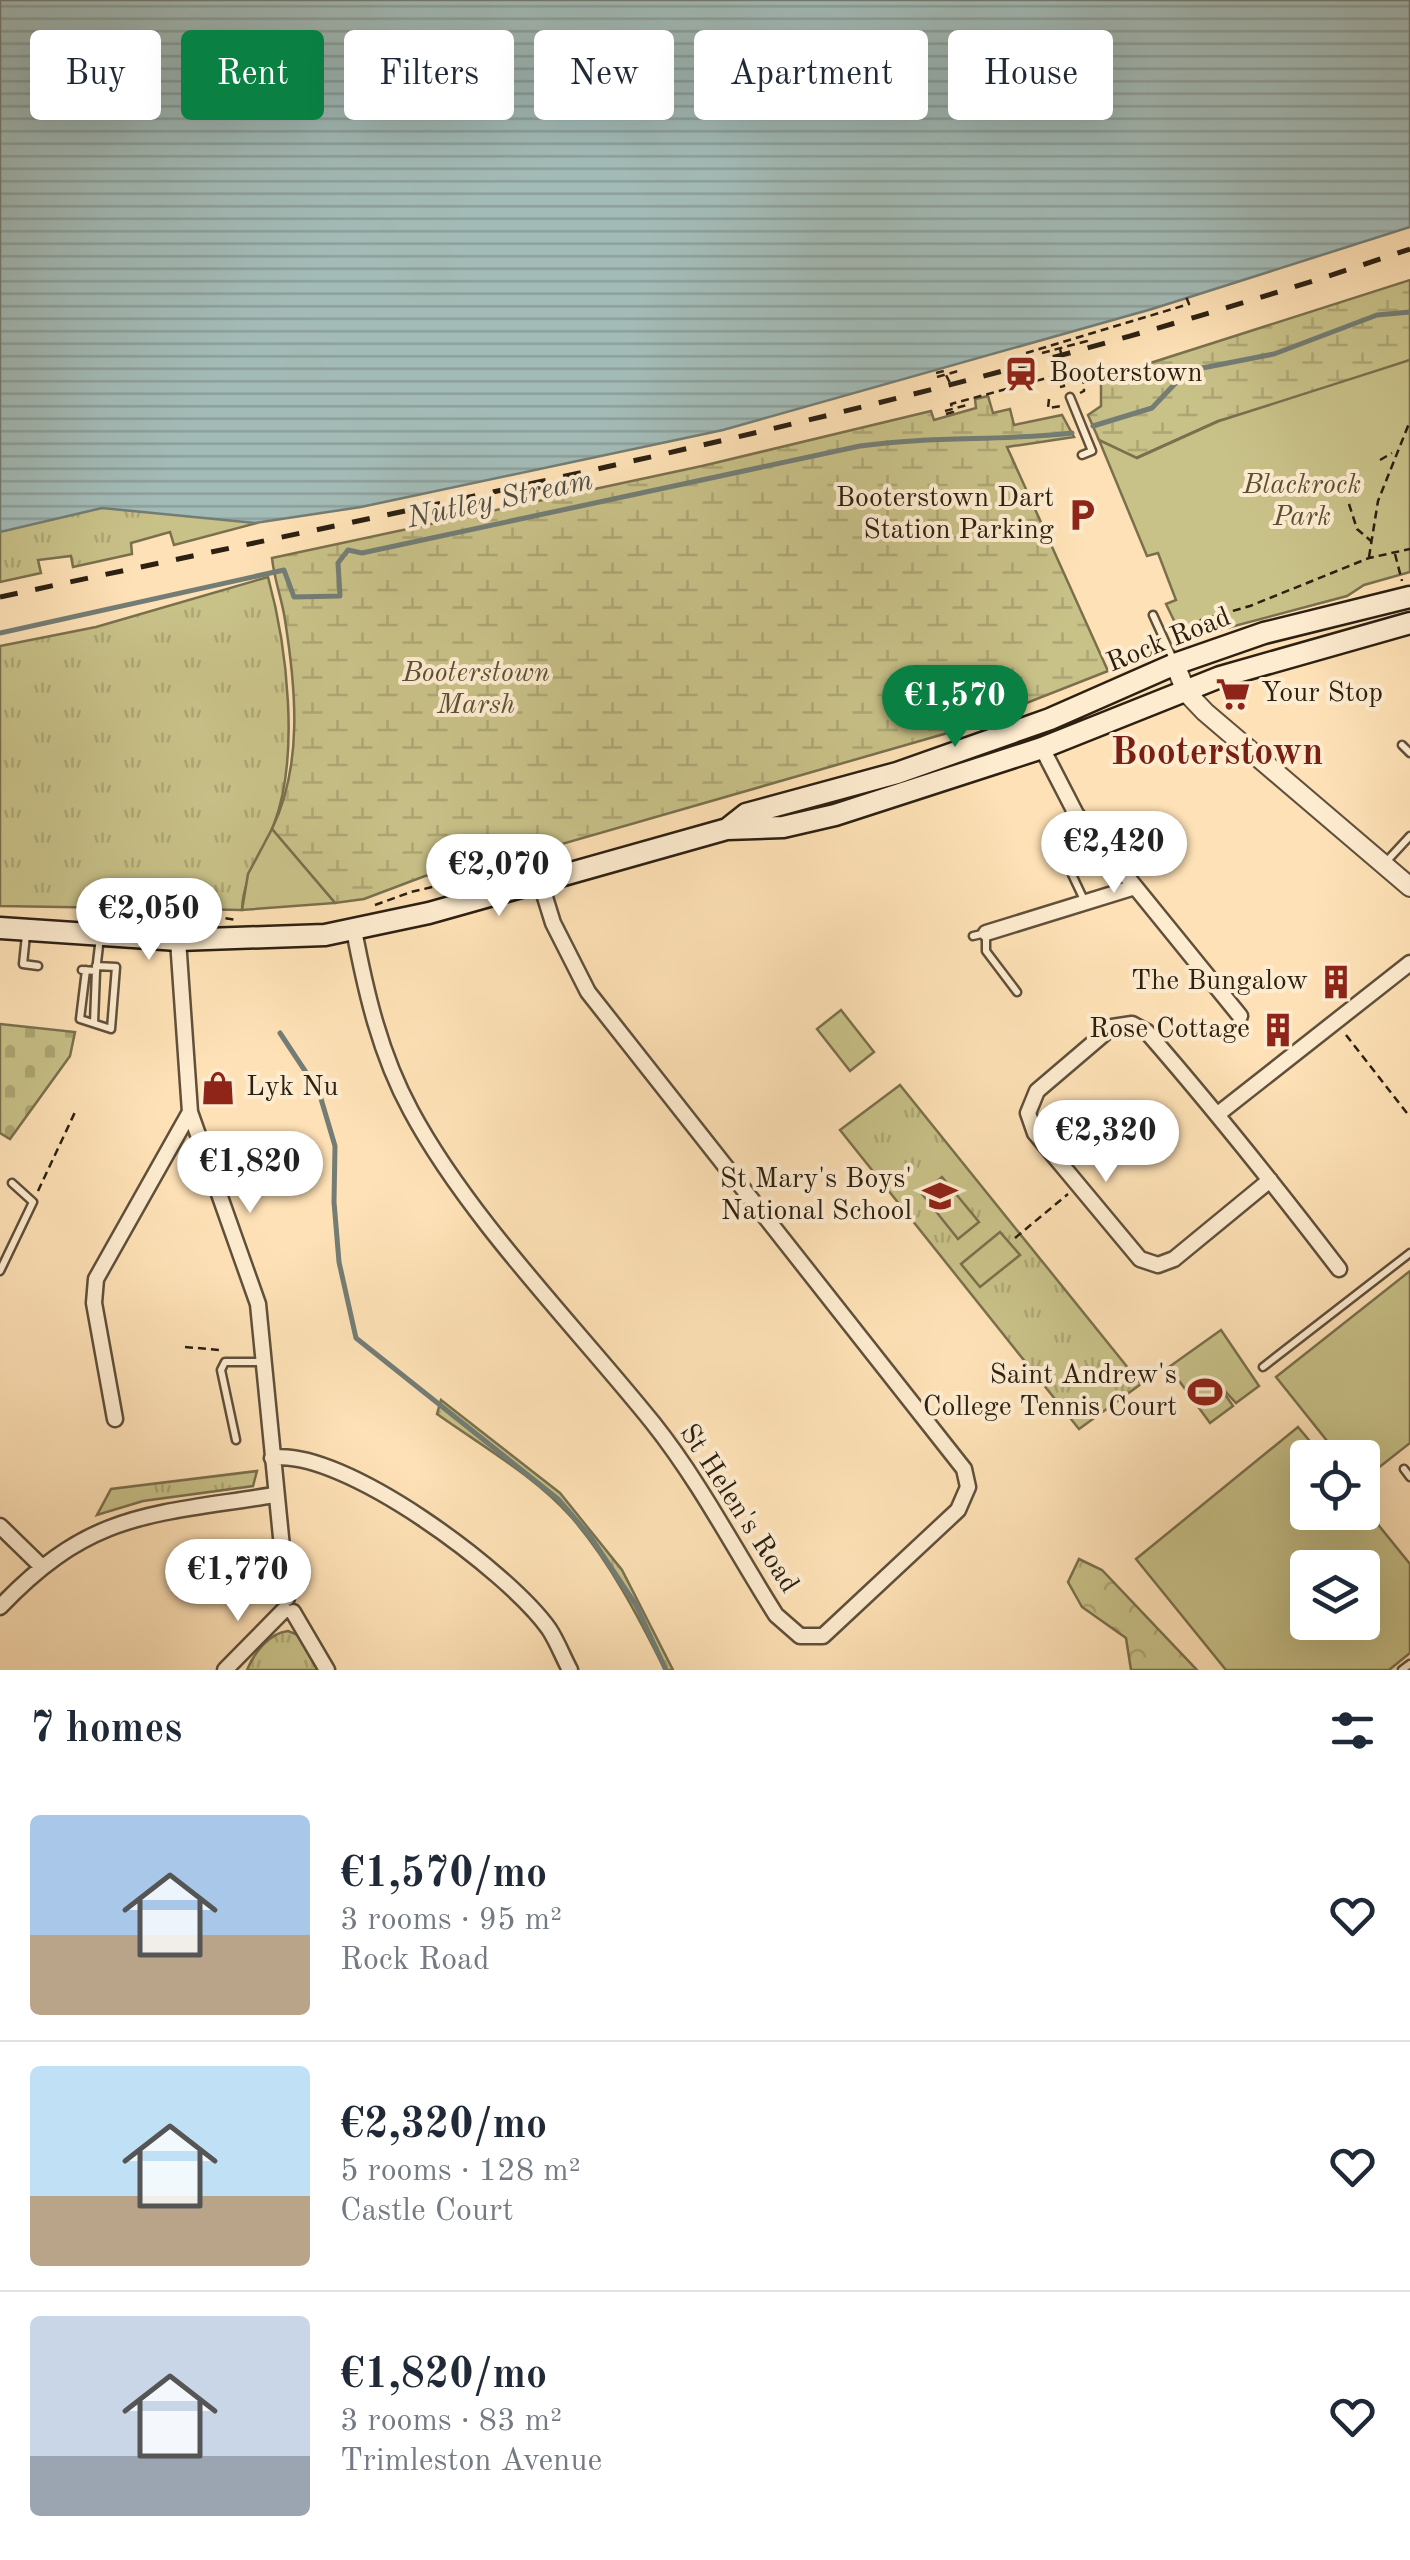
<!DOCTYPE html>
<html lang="en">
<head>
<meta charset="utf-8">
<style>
	:root { --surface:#fff; --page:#f6f6f7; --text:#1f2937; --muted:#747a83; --line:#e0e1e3; --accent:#0b8043 }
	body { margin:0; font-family:"Old Standard TT",serif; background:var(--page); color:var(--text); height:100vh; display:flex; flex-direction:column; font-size:38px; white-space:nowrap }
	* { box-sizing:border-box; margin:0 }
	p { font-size:32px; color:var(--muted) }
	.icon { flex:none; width:55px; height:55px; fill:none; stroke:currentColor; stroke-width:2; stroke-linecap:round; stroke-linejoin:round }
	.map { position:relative; height:1670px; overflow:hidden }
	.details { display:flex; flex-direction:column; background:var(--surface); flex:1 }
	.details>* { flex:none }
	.hud { position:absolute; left:30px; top:30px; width:1350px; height:90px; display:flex; gap:20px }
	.controls { position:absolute; left:1290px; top:1440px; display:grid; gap:20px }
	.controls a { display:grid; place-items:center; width:90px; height:90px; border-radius:10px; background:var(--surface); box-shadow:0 10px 40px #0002; font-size:50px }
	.price { position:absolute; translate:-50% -85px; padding:0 22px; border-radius:35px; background:#fff; color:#222; font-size:32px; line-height:65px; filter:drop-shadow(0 2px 5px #0008) }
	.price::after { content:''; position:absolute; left:50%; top:60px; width:30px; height:22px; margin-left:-15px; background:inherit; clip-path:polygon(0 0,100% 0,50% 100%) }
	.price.current { background:var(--accent); color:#fff }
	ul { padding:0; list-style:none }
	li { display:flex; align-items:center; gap:30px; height:250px; padding:0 30px }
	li+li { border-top:2px solid var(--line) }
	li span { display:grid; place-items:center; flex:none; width:280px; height:200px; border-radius:10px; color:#555 }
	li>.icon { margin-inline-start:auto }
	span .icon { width:120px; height:120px; fill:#fffc; stroke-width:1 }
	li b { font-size:42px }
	h2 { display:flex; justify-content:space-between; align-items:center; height:120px; padding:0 30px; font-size:42px }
	.pill { padding:0 35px; border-radius:10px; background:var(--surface); box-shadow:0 10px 40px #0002; font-size:35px; line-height:90px }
	.pill.current { background:var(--accent); color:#fff }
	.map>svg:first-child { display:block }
	.grass { fill:url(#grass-tufts); stroke:#7a704d; stroke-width:2.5 }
	.forest { fill:url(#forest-crowns); stroke:#7a704d; stroke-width:2.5 }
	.wetland { fill:url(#wetland-marsh); stroke:#7a704d; stroke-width:2.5 }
	.cemetery { fill:url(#cemetery-stones); stroke:#7a704d; stroke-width:2.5 }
	.green { fill:#c8c188; stroke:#7a704d; stroke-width:2.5; fill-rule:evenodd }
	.water { fill:url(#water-rules); stroke:#737d75; stroke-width:2.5 }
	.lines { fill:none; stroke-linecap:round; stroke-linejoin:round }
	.stream { stroke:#737d75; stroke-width:5 }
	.service-casing { stroke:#60503b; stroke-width:11 }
	.minor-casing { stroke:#60503b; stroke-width:19 }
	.tertiary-casing { stroke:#60503b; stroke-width:22 }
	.secondary-casing { stroke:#2c2012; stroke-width:25 }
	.path { stroke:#2c2012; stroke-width:2.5; stroke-dasharray:8 5; stroke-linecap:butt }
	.service { stroke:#feecd0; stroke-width:6 }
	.minor { stroke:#feecd0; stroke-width:14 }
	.tertiary { stroke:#feecd0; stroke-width:18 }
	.secondary { stroke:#feecd0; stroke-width:20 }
	.rail { stroke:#2c2012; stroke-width:5; stroke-dasharray:18 18; stroke-linecap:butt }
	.path-bridge { stroke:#2c2012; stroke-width:2.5; stroke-dasharray:8 5; stroke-linecap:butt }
	.labels { text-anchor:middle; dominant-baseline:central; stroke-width:8; stroke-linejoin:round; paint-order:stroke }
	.poi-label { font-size:28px; fill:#2c2012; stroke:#feecd0; text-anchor:end }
	.park-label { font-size:28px; font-style:italic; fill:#5b5035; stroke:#feecd0 }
	.street-label { font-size:28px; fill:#2c2012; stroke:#feecd0 }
	.water-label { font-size:30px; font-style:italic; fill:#504e44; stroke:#feecd0 }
	.district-label { font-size:38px; font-weight:bold; fill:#7a1f14; stroke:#feecd0 }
</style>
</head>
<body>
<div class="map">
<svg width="1410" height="1670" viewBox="0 0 1410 1670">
	<defs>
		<pattern id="grass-tufts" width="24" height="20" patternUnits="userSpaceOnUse" patternTransform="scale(2.5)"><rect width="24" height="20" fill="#c8c188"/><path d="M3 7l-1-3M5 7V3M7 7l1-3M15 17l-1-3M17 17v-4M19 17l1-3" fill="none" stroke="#aca674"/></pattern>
		<pattern id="forest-crowns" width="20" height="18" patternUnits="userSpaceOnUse" patternTransform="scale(2.5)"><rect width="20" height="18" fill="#c8c188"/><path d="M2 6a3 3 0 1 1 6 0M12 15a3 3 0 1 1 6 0" fill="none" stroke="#aca674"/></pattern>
		<pattern id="wetland-marsh" width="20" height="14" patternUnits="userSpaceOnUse" patternTransform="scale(2.5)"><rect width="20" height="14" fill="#c8c188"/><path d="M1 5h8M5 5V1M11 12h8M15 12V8" fill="none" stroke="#aca674"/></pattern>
		<pattern id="cemetery-stones" width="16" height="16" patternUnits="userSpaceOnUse" patternTransform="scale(2.5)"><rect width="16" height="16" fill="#c8c188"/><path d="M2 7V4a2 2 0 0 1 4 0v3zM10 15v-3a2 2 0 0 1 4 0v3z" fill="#aca674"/></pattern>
		<pattern id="water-rules" width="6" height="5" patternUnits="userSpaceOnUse" patternTransform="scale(2.5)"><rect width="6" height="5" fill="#a3bbb7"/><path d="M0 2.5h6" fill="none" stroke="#8ca09c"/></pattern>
	</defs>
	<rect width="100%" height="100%" fill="#fee1b6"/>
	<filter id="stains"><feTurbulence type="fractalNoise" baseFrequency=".002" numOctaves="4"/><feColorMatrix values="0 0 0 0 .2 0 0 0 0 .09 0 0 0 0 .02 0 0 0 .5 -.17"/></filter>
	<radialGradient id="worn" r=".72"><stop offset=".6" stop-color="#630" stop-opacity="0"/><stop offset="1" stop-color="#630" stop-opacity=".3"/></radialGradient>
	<path class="grass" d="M0,488L250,513L257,523L174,545L170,532L131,543L132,554L73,567L71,556L38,560L41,573L0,582Z
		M268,577C287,646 300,756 274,824C263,854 243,876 242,910L0,906V646L96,627Z
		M900,1085L1141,1384L1079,1429L840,1130Z
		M441,1400L560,1493L622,1570L673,1670H665C639,1618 610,1562 572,1518C535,1476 482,1446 437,1414Z
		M257,1471L253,1486L143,1501L97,1515L111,1489Z
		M288,1631L298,1635L319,1670H247C254,1653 269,1633 288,1631Z"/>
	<path class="forest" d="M1079,1559L1102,1570L1197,1670H1131L1126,1638L1082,1607L1068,1582Z"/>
	<path class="wetland" d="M1410,280V360L1285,403L1218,421L1136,458L1099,440L1088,415L1101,406V383L1119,373Z
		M988,396L993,413L1010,409L1014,425L1062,415L1074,437L1007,447L1108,671L958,730L489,865L425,876L364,899L335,903L272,829C303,765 296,689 285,620C282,599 274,579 272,558L702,466L931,411L934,420L976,408L975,399Z"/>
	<path class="cemetery" d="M0,1024L75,1032L70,1056L10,1139L0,1133Z"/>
	<path class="green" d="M1410,360V572L1364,585L1347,596L1197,636L1180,633L1166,604L1176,600L1158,553L1147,556L1099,440L1137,458L1219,421Z
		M272,829L335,903L242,910L248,874Z
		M841,1010L874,1052L850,1071L817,1029Z
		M942,1177L979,1222L958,1239L922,1194Z
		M1000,1232L1020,1255L980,1287L961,1264Z
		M1410,1271V1443L1363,1480L1362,1458L1340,1457L1276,1377Z
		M1221,1330L1259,1386L1236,1403L1215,1380L1233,1406L1210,1423L1169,1367Z
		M1298,1427L1323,1457L1308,1458V1512H1362L1363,1506L1410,1564V1653L1389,1670H1226L1136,1559ZM1308,1568H1362V1622H1308Z"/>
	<path class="water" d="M0,0H1410V227L1152,309L723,430L361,507L255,523L102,508L0,532Z"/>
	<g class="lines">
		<path class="stream" d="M1093,426L1152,408L1187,371L1274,354L1377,315L1410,312
			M0,633L284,570L294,597L340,596L338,563L348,550L362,553L860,446C931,436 1002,441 1072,433
			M280,1033L319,1092L335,1146L334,1202L339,1262L356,1338L558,1499L590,1536L636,1605L666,1670"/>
		<g class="service-casing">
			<path id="service" d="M1070,397L1092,451L1082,455
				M1153,615L1173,659
				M1402,745L1410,753
				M1385,863L1410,836
				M1068,866L1085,902
				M26,935L23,964L38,966
				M973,936L986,933V951L1017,992
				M82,970L96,971L100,937
				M86,970L80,1019L111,1029L116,967L96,966
				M94,1023L96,971
				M0,1271L33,1202L12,1183
				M1263,1367L1410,1253
				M236,1440L221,1370L225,1362H262
				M1404,1469L1410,1477
				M1402,1670L1410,1664"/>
		</g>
		<g class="minor-casing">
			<path id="minor" d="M1042,748L1076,814L1240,1016
				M354,930C366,993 380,1054 411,1111C469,1219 576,1327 653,1423C700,1482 736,1552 776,1615L800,1636H823L958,1510L968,1487L964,1469L588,992L553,923L540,881
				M986,933L1135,887
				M178,940L190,1112L258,1304L287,1598
				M1218,1114L1410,963
				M1270,1180L1174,1259L1158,1265L1140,1259L1035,1133L1028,1113L1037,1091L1112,1027L1132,1024L1147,1032C1214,1109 1277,1188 1339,1269
				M115,1419L94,1303L96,1279L190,1112
				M272,1458C342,1447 509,1572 549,1629C557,1641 563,1657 570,1670
				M0,1526L40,1565
				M0,1607C91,1511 151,1515 274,1495
				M293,1612L327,1670
				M225,1670L284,1610"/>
		</g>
		<g class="tertiary-casing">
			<path id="tertiary" d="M1175,664L1186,692L1205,712L1410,887"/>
		</g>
		<g class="secondary-casing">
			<path id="secondary" d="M727,829L746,814L897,773L1050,719L1175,664L1264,633L1410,597
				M0,928L178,940L325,935L429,913L727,829L783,827L835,815L1042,748L1220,677L1410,623"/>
		</g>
		<path class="path" d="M1026,353L1189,304L1185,294
			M1042,353L1087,341L1085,337
			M936,373L944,371L950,383
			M1063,378L1083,371L1084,391L1080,393
			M1060,387L1064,386L1061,376
			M1049,399L1048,408L1061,406
			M946,414L953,412L951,404L1069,372
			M1380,460L1392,453
			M1349,504L1357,529L1371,541
			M1395,554L1402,581
			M1369,557L1378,501L1410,421
			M1178,642L1201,620L1250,606L1369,558L1410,549
			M375,905L411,892L527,865
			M187,920L210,916L237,920
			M1346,1035L1410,1117
			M38,1191L76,1110
			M1015,1238L1068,1194
			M185,1347L220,1350"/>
		<use href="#service" class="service"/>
		<use href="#minor" class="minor"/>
		<use href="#tertiary" class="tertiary"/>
		<use href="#secondary" class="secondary"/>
		<path class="rail" d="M0,597C473,495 951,405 1410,249"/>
		<path class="path-bridge" d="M1060,349L1067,376
			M937,377L958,371
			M1049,381L1063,378
			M945,411L967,405"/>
	</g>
	<defs>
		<g id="station-bare" transform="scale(2.7)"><path d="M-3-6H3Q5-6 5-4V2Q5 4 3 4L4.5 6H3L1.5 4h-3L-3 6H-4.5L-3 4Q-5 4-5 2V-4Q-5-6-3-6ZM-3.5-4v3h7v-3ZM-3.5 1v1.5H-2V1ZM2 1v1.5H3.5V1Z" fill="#8f2418" stroke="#feecd0" stroke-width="2.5" paint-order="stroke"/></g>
		<g id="parking-bare" transform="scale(2.7)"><path d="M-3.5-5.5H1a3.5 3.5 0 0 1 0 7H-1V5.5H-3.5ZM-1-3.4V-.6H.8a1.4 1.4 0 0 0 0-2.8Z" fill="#8f2418" stroke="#feecd0" stroke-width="2.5" paint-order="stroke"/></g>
		<g id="supermarket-bare" transform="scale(2.7)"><path d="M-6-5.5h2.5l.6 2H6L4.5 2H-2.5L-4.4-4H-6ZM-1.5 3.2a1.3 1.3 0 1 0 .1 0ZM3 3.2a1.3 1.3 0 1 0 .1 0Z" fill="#8f2418" stroke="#feecd0" stroke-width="2.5" paint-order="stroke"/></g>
		<g id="building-bare" transform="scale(2.7)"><path d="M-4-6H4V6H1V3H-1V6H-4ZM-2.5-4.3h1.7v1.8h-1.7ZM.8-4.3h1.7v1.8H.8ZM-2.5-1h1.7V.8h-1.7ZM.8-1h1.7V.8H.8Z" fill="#8f2418" stroke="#feecd0" stroke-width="2.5" paint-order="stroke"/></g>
		<g id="shop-bare" transform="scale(2.7)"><path d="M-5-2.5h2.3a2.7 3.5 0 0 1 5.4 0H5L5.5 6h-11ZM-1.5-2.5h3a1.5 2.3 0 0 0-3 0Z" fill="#8f2418" stroke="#feecd0" stroke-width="2.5" paint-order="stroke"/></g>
		<g id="school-bare" transform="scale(2.7)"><path d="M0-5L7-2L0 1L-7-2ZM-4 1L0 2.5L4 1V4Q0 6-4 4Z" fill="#8f2418" stroke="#feecd0" stroke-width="2.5" paint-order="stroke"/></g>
		<g id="stadium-bare" transform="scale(2.7)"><path d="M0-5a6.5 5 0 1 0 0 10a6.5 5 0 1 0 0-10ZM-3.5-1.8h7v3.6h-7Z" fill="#8f2418" stroke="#feecd0" stroke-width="2.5" paint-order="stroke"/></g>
	</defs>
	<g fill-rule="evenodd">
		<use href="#station-bare" x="1021" y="374"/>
		<use href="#parking-bare" x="1082" y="515"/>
		<use href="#supermarket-bare" x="1233" y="694"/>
		<use href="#building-bare" x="1336" y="982"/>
		<use href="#building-bare" x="1278" y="1030"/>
		<use href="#shop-bare" x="218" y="1088"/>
		<use href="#school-bare" x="940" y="1196"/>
		<use href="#stadium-bare" x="1205" y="1392"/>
	</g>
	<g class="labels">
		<g class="poi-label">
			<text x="1049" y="374" text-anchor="start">Booterstown</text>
			<text x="1054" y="499">Booterstown Dart<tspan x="1054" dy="32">Station Parking</tspan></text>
			<text x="1261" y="694" text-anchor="start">Your Stop</text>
			<text x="1308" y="982">The Bungalow</text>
			<text x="1250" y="1030">Rose Cottage</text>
			<text x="246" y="1088" text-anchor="start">Lyk Nu</text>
			<text x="912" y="1180">St Mary's Boys'<tspan x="912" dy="32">National School</tspan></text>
			<text x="1177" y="1376">Saint Andrew's<tspan x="1177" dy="32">College Tennis Court</tspan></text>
		</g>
		<g class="park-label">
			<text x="1302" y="486">Blackrock<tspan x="1302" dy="32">Park</tspan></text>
			<text x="476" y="674">Booterstown<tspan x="476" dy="32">Marsh</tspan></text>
		</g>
		<g class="street-label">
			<text transform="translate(1169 641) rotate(-22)">Rock Road</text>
			<text transform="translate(738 1509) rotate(57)">St Helen's Road</text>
		</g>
		<g class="water-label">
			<text transform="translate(500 500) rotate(-12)">Nutley Stream</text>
		</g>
		<g class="district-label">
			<text x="1217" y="754">Booterstown</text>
		</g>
	</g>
	<rect width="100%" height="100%" filter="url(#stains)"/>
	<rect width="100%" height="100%" fill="url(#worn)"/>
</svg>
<div class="controls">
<a><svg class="icon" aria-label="locate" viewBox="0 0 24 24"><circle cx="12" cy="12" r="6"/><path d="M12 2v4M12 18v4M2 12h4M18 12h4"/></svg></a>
<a><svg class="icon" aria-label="layers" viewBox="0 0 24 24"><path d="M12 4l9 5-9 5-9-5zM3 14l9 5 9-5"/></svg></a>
</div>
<b class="price current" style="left:955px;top:750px">€1,570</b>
<b class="price" style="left:1114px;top:896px">€2,420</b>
<b class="price" style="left:499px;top:919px">€2,070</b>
<b class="price" style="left:149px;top:963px">€2,050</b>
<b class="price" style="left:1106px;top:1185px">€2,320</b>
<b class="price" style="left:250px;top:1216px">€1,820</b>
<b class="price" style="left:238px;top:1624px">€1,770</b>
<div class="hud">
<a class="pill">Buy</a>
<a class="pill current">Rent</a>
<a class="pill">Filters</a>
<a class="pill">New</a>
<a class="pill">Apartment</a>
<a class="pill">House</a>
</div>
</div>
<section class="details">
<h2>7 homes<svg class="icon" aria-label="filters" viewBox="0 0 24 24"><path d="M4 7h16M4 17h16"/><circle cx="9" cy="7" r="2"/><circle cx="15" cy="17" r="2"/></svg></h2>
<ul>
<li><span style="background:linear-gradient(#a9c7e8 60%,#b9a48a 0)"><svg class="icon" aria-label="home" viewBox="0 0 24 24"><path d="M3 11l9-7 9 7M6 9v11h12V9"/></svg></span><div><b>€1,570/mo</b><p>3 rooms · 95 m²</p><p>Rock Road</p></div><svg class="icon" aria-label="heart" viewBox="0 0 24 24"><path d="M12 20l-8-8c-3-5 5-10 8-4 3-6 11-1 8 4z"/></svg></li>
<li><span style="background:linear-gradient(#bfe0f5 65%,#b9a48a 0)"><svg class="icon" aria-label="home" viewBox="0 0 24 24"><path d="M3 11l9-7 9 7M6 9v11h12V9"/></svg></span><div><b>€2,320/mo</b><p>5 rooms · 128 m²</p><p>Castle Court</p></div><svg class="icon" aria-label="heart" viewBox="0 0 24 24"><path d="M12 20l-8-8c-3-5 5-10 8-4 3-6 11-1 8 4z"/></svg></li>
<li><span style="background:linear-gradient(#c9d6e8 70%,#9aa5b1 0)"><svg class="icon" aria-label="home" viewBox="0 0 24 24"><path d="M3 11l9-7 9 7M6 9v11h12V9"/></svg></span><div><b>€1,820/mo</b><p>3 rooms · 83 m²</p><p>Trimleston Avenue</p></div><svg class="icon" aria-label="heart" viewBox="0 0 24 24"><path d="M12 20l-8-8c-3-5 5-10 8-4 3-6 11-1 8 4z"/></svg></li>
</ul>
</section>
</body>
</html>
